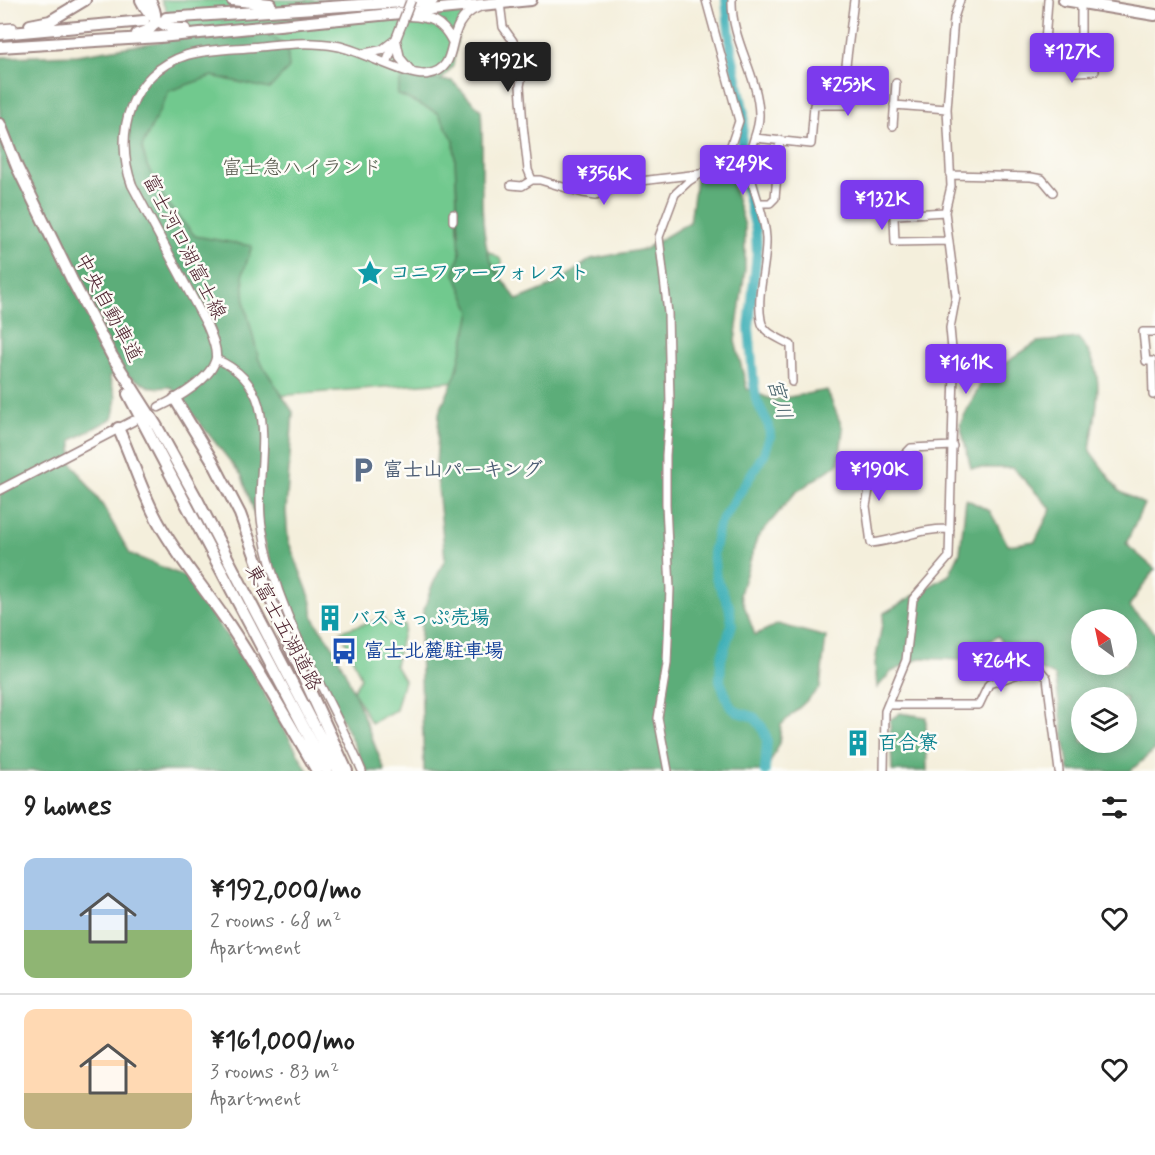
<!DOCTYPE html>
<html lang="en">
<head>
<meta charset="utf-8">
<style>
	:root { --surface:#fff; --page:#f2f2f2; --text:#222; --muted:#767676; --line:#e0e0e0; --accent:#7c3aed }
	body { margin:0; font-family:Mynerve,"Klee One",sans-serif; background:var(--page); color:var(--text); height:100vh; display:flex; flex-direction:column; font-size:22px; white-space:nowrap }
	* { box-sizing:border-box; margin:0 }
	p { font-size:20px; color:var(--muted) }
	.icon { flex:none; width:33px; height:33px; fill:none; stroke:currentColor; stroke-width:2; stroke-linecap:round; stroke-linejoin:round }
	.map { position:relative; height:771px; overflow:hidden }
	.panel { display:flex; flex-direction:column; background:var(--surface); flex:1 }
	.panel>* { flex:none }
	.needle { width:39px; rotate:327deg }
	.tools { position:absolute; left:1071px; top:609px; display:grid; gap:12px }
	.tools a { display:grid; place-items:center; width:66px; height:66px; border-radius:50%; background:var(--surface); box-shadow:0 3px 15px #0003; font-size:30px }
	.price { position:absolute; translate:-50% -51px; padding:0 14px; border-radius:6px; background:var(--accent); color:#fff; font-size:20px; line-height:39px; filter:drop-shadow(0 2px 3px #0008) }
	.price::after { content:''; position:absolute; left:50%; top:36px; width:18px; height:14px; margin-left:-9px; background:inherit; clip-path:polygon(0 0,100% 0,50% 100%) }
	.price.on { background:#222; color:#fff }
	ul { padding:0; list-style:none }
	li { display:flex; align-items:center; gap:18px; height:150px; padding:0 24px }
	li+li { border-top:2px solid var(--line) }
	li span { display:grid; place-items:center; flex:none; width:168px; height:120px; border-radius:12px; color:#555 }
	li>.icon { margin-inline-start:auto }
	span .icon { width:72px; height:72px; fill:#fffc; stroke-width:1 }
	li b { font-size:26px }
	h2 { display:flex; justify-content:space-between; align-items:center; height:72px; padding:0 24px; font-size:26px }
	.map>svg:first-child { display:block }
	.green { fill:#71c98e; stroke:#5e745c; stroke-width:1.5 }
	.forest { fill:#5cad79; stroke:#536652; stroke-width:1.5; fill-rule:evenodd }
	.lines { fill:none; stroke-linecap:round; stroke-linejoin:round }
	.river { stroke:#40b0b7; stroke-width:10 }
	.minor-casing { stroke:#9f8784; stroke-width:10 }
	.major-casing { stroke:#9f8784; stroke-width:11 }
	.highway-casing { stroke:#9f8784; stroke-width:14 }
	.minor { stroke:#fff; stroke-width:7 }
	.major { stroke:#fff; stroke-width:8 }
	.highway { stroke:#fff; stroke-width:10 }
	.major-bridge-casing { stroke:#9f8784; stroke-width:11; stroke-linecap:butt }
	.major-bridge { stroke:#fff; stroke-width:8 }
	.labels { text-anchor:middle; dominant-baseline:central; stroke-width:5; stroke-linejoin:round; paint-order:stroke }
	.park-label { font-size:20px; fill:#585a4e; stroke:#fdfcf7 }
	.street-label { font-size:20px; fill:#4a1f2b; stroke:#fdfcf7 }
	.culture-label { font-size:20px; font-weight:bold; fill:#0d838f; stroke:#fdfcf7; text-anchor:start }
	.service-label { font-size:20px; font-weight:bold; fill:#4e5e75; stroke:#fdfcf7; text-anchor:start }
	.transit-label { font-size:20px; font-weight:bold; fill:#164399; stroke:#fdfcf7; text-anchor:start }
	.water-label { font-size:21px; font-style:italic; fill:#46606a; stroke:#fdfcf7 }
</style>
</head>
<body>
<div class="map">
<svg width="1155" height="771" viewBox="0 0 1155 771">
	<rect width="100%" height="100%" fill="#fdfcf7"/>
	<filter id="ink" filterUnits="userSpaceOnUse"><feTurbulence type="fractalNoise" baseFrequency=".0167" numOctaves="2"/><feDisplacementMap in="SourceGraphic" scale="12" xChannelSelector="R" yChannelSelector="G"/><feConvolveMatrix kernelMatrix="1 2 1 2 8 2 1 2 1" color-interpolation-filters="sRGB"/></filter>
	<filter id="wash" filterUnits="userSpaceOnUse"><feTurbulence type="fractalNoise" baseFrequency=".008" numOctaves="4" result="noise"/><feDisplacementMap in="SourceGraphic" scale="24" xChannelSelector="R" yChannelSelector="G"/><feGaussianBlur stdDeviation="1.35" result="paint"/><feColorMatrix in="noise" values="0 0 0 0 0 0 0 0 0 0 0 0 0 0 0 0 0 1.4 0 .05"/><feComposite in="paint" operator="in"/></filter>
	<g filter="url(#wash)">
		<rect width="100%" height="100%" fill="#f4efdc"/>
		<path class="green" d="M161,0H470L458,36L453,66L442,79L454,123L458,231L461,240C473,247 494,251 502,261L499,284L471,380L265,397L129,131L193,61Z
			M384,618L386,624L405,625L395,665L404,680L396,710L371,723L353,690L361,678L341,631Z"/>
		<path class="forest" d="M270,35L287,48L289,68L269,89L212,76L169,91L142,147L147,166L169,206L195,236L252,246L243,273L245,305L259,360L293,412L286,511L288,540L312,602C309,620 325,633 333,647C354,686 368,730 385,771H367L284,602L242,476L171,387L152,388L123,373L109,376L116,397L113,418L72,440V463L103,506L130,554L184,576L249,667L308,771H0V57L77,55L194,36Z
			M401,78L452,81L481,110C485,157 477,207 488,253C492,269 508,286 517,300L554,285L591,259L645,249L690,222L697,173L721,157L731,179L745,226V270L735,341L747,389L773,400L827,390L843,429L839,463L795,493L757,538L740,594L755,635L778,624L826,637L820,688L781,725L779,745L766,771H424L420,645L422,616L431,588L445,559L436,467L439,413L456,374L471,312L454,272L460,255L454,141L438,113L397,94Z
			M1078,338C1110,372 1095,409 1090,451L1119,491L1144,504L1126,544L1155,569L1129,606L1155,633V750L1130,771H1069L1055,676L1010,656L998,636L960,660L921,658L891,672L877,688L875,663L884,613L949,575L960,552L966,499L990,511L1008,545L1035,541L1051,509L1013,468H971L960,424L984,377L1037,342ZM1082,620H1126V664H1082ZM1082,698H1126V742H1082Z
			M900,713L926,717L927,771H892L890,720Z"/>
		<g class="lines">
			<path class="river" d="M726,0L731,49L744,114L740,162L756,230L757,253L749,328L753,376L756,399L769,426L770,437L764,454L719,525L713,553L716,578L729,606L732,624L721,660L720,681L730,706L737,712L754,717L762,727L767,739L765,771"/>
		</g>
	</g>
	<g filter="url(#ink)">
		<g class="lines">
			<g class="minor-casing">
				<path id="minor" d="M732,0C731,41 758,74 759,114C760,130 750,144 749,159C749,187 765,210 766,238C767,265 756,293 761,320C763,334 780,338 791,345L792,382
					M500,3L503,27L513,41L522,75L520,86L523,125L528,170L532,180
					M0,28L13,27
					M1081,48L1095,49V71L1076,72L1075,51L1081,48V3
					M1044,56L1048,0
					M894,105L947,109
					M893,126L896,83
					M755,138L811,144L814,105H849L846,65L854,0
					M727,157L751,151
					M950,175L1031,177L1042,179L1053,192
					M511,185L522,186L532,180H540L583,193L596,195L632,182L699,174
					M759,203H770L775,198L780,140
					M945,212L897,215L894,217L895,242L949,241
					M453,214V221
					M216,359C289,390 252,466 262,526C276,616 327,689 362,771
					M1153,395L1152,361H1146L1143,332H1155
					M950,529C920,528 900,540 871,543L866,506L870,484L863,481L859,475L861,471C883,469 896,465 911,448L953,446
					M888,705H979L989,684L1027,671L1040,670L1047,678L1059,771
					M668,771L658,718L667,664L670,589L666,504V455L670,404L668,313L659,237L675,194L689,181L727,157L739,121L706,0
					M884,771L885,711L906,660L913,599L949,557L954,371L950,328L956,296L945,212L951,186L947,109L954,18L960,0"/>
			</g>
			<g class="major-casing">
				<path id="major" d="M409,16C430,17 442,21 452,41
					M396,40L400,58L411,71
					M367,53L382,50L395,40
					M387,62L401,26
					M159,407C176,399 212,379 216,358C217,347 211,335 207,325L132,185C113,133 130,73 187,55C209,49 233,49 255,47C283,44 310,41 337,46C361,50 409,78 428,74C465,68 439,24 479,7
					M0,490L133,421"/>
			</g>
			<g class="highway-casing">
				<path id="highway" d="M141,0C149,17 165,30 185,29
					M232,0L270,4
					M1064,0L1155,15
					M166,18L433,0
					M30,25L50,21L85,0
					M0,34L144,21
					M137,34C158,30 159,17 150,0
					M0,47L160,37L531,0
					M0,124L17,167L72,280L112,356L156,425L198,501L338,771
					M128,394L327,771
					M175,399L212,460L240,514L282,630L347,771
					M118,428C133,460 142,494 160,525C180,560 207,592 230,626C261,673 289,722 317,771"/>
			</g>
			<use href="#minor" class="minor"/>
			<use href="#major" class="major"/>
			<use href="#highway" class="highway"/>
			<g class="major-bridge-casing">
				<path id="major-bridge" d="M401,26L411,0"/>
			</g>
			<use href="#major-bridge" class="major-bridge"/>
		</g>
	</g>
	<defs>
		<g id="sight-bare" transform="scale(2.07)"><path d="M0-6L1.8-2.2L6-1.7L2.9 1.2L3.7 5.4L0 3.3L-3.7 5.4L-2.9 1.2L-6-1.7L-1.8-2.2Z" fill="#0f9aa8" stroke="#fdfcf7" stroke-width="2.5" paint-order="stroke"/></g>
		<g id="parking-bare" transform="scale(2.07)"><path d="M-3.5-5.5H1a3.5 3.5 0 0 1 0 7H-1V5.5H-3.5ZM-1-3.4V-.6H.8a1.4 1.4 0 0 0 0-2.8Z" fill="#5c6f8a" stroke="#fdfcf7" stroke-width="2.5" paint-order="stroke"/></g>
		<g id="building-bare" transform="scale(2.07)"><path d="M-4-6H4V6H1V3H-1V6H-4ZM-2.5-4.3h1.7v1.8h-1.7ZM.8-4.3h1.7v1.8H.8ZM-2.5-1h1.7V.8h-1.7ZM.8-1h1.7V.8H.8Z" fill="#0f9aa8" stroke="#fdfcf7" stroke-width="2.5" paint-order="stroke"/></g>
		<g id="bus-bare" transform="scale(2.07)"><path d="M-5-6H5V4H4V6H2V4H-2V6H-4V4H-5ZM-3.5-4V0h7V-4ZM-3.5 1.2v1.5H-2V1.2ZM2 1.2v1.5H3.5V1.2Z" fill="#1a4fb4" stroke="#fdfcf7" stroke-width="2.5" paint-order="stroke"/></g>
	</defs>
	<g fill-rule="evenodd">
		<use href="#sight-bare" x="370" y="273"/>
		<use href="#parking-bare" x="363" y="470"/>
		<use href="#building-bare" x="330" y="618"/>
		<use href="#bus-bare" x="344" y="651"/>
		<use href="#building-bare" x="858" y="743"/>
	</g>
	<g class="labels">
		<g class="park-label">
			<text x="302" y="168">富士急ハイランド</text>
		</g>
		<g class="street-label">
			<text transform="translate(184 247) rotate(63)">富士河口湖富士線</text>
			<text transform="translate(108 308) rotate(62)">中央自動車道</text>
			<text transform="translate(283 628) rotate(62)">東富士五湖道路</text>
		</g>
		<g class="culture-label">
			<text x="390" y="273">コニファーフォレスト</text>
			<text x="350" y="618">バスきっぷ売場</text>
			<text x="878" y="743">百合寮</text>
		</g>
		<g class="service-label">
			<text x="383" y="470">富士山パーキング</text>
		</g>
		<g class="transit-label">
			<text x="364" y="651">富士北麓駐車場</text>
		</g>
		<g class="water-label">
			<text transform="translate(779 399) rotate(75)">宮川</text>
		</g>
	</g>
</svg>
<div class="tools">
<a><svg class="needle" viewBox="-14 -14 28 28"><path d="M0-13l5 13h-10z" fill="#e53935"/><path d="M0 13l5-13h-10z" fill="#767676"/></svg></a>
<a><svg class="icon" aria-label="layers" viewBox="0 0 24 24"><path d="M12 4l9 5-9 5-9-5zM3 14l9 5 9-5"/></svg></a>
</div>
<b class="price" style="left:1072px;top:84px">¥127K</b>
<b class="price on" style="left:508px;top:93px">¥192K</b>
<b class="price" style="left:848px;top:117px">¥253K</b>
<b class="price" style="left:743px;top:196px">¥249K</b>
<b class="price" style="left:604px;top:206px">¥356K</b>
<b class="price" style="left:882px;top:231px">¥132K</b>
<b class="price" style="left:966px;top:395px">¥161K</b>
<b class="price" style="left:879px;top:502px">¥190K</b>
<b class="price" style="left:1001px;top:693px">¥264K</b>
</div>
<section class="panel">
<h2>9 homes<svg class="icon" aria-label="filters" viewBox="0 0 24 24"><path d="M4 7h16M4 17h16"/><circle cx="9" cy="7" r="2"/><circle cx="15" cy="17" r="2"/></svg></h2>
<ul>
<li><span style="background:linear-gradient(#a9c7e8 60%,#8fb573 0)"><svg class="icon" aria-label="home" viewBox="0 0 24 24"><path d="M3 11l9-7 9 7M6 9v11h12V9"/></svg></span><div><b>¥192,000/mo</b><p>2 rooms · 68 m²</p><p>Apartment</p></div><svg class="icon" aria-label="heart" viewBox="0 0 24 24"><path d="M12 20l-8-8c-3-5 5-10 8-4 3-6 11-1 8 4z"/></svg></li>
<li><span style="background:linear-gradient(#ffd9b3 70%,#c2b280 0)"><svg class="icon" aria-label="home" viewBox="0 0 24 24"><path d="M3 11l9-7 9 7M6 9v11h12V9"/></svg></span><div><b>¥161,000/mo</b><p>3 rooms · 83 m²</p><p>Apartment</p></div><svg class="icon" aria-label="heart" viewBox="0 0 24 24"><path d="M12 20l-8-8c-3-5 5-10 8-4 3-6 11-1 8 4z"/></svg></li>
</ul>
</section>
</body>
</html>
